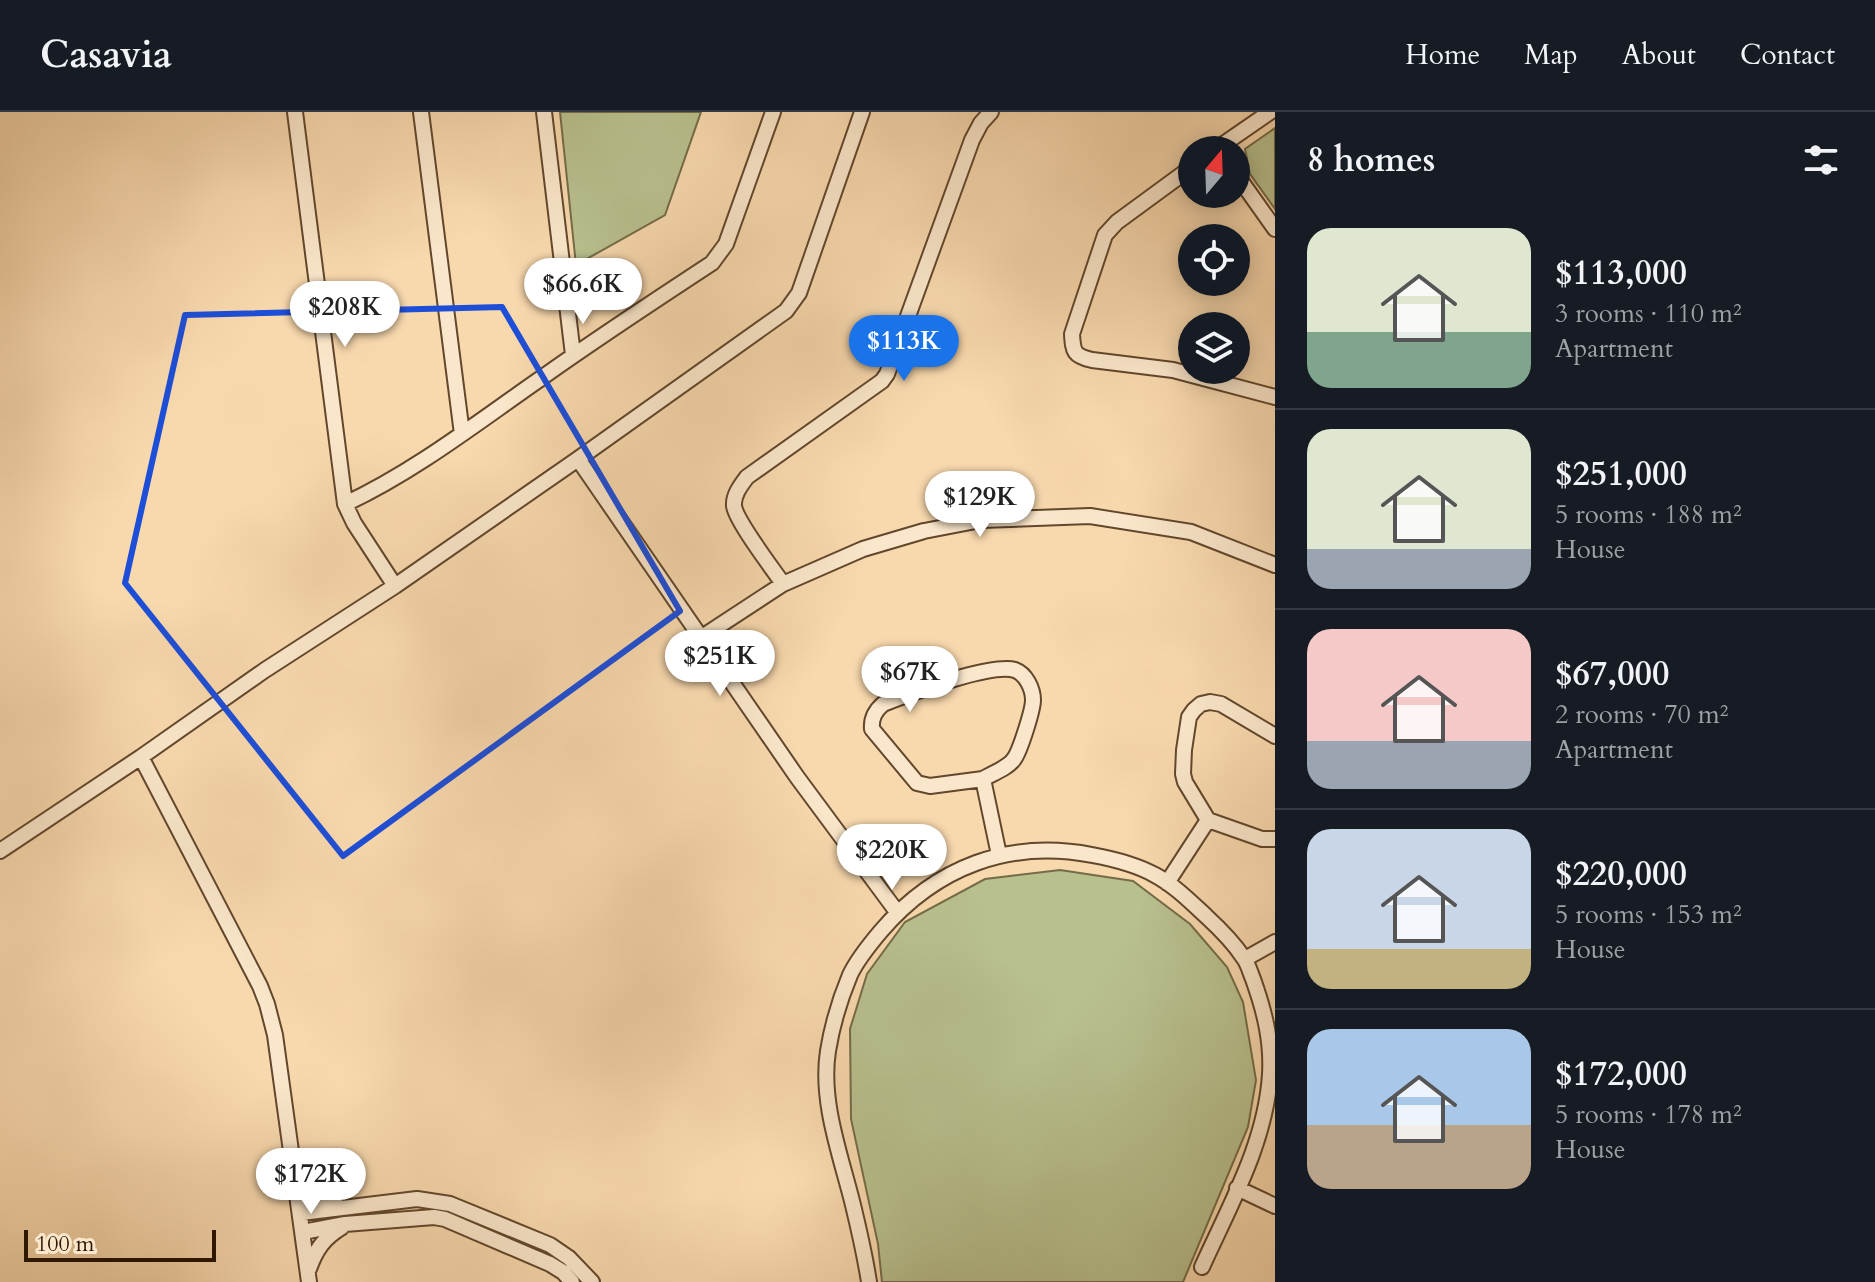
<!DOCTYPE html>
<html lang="en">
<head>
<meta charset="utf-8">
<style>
	:root { --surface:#171b24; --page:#20242c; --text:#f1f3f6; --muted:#9ea1a6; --line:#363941; --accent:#1a73e8 }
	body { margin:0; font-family:Cardo,serif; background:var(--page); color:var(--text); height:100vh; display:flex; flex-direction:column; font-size:30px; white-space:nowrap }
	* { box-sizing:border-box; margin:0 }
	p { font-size:26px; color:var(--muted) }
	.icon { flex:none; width:44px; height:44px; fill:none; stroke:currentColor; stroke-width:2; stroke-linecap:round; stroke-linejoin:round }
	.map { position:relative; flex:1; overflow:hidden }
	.sheet { display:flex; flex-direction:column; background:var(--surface); width:600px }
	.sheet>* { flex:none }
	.needle { width:52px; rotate:19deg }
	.controls { position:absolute; left:1178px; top:24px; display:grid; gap:16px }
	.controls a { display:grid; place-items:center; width:72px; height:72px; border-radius:50%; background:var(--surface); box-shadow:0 4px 20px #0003; font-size:40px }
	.scale { position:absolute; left:24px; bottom:20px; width:192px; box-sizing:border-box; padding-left:8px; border:4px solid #301701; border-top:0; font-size:22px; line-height:28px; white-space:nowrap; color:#301701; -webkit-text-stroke:6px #fae6ca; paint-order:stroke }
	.price { position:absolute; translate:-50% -68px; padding:0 18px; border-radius:28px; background:#fff; color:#222; font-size:26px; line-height:52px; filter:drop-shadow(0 2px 4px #0008) }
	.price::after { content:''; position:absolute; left:50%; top:48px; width:24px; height:18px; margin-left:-12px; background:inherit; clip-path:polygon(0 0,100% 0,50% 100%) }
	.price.current { background:var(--accent); color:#fff }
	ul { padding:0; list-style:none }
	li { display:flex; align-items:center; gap:24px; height:200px; padding:0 32px }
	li+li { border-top:2px solid var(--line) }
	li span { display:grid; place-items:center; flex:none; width:224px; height:160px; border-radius:24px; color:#555 }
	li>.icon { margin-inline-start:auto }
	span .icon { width:96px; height:96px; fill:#fffc; stroke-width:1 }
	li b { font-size:34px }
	h2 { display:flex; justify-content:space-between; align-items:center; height:96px; padding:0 32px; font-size:34px }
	header { display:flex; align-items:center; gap:48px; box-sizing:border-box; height:112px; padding:0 40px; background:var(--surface); border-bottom:2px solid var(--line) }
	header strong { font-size:38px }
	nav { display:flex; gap:44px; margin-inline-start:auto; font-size:28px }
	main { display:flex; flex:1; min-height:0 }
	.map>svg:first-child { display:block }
	.green { fill:#b8c08e; stroke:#746c48; stroke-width:2 }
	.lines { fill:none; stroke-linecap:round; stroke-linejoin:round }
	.minor-casing { stroke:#62472c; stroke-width:18 }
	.minor { stroke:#fae6ca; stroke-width:14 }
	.marked { fill:none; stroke:#1d4ed8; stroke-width:6; stroke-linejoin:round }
</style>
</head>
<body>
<header>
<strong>Casavia</strong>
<nav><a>Home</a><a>Map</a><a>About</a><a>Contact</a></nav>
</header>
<main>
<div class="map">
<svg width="1275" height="1170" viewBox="0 0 1275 1170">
	<rect width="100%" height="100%" fill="#f8d8ad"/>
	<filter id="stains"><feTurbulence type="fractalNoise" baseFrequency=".0025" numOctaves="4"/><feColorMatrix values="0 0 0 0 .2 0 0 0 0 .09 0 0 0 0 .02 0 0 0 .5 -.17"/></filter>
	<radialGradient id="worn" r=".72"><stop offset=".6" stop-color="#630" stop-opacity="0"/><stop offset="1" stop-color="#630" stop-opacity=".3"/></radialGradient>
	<path class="green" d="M560,0H701L665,103L576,153Z
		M1275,16V97L1250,62L1245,37Z
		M1060,758L1133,769L1190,812L1227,855L1243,890L1256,968L1248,1015L1183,1170H882L878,1132L851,1007L850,917L867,862L905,810L985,767Z"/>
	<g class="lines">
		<g class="minor-casing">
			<path id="minor" d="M295,0L345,392L354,411L395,474
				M421,0L462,322
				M544,0L573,243
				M1215,38L1270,0
				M1192,55L1117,110L1105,123L1072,222C1073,240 1074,244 1092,248L1173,258L1275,285
				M1236,62L1275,117
				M578,347L797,665L897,800
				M345,392C414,360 478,310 540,267C596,227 654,189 712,151L726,132L773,0
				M783,472C773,457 736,409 734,394C733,383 741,373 747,365L882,269L887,262L972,28L981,11L991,0
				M702,525L783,472L863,437L924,419L981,408L1090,404L1191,420L1275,453
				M1275,624L1221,592L1210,590L1201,592L1194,598L1189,605L1184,638L1183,662L1185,670L1208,708L1262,727H1275
				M141,645L260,874L267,892L275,923L309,1170
				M983,667C993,661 1008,656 1014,647C1020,639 1033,598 1033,588C1033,577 1026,562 1015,558C990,551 909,582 883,592C875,599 871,606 872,617L917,671L930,674L983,667L999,743
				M0,739L141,645L265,558L395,474L578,347L786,199L799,181L862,0
				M1167,771L1208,708
				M1245,847L1275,830
				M296,1069C310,1081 322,1091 340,1095
				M1237,1076L1275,1094
				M301,1101L417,1087L450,1092L550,1133L569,1146L592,1170
				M303,1120L345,1112L434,1105L445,1107L550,1152L563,1160L572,1170
				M309,1157C316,1137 324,1126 342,1115
				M869,1170C865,1144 859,1118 853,1093C841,1044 820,990 828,939C832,914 840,887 850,863C857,848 870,832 881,819C936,755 1009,727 1092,743C1114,747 1135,752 1155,763C1174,773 1191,790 1207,805C1220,817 1233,830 1243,845C1248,851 1250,860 1253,867C1264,898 1272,928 1270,962C1266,1030 1230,1093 1202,1155"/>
		</g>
		<use href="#minor" class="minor"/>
	</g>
	<path class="marked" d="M502,195L680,499L343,744L125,471L185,203Z"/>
	<rect width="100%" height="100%" filter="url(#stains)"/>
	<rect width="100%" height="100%" fill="url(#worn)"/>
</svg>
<div class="controls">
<a><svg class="needle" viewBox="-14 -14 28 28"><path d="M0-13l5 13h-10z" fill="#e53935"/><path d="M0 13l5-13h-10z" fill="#9ea1a6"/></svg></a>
<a><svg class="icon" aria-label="locate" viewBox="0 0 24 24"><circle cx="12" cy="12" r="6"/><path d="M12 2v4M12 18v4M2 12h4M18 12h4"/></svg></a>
<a><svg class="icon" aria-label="layers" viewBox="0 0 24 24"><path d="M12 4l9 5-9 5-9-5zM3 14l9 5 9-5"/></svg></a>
</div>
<div class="scale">100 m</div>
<b class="price" style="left:583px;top:214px">$66.6K</b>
<b class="price" style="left:345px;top:237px">$208K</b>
<b class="price current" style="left:904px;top:271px">$113K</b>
<b class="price" style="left:980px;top:427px">$129K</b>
<b class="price" style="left:720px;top:586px">$251K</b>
<b class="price" style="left:910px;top:602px">$67K</b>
<b class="price" style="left:892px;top:780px">$220K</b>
<b class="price" style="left:311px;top:1104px">$172K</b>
</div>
<section class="sheet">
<h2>8 homes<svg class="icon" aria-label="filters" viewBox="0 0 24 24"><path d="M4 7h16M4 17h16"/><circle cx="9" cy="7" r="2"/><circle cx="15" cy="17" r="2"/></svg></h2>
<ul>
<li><span style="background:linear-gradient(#dfe7d0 65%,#7fa58c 0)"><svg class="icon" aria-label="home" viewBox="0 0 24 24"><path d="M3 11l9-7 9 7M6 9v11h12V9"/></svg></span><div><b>$113,000</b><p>3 rooms · 110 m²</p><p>Apartment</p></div></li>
<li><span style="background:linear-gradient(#dfe7d0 75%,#9aa5b1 0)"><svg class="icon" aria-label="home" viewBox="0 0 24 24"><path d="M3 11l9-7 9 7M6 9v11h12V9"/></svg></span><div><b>$251,000</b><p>5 rooms · 188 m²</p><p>House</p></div></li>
<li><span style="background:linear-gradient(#f6c9c9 70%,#9aa5b1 0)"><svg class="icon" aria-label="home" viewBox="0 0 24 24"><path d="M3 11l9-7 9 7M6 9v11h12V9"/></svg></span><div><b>$67,000</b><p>2 rooms · 70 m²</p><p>Apartment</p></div></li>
<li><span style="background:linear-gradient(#c9d6e8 75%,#c2b280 0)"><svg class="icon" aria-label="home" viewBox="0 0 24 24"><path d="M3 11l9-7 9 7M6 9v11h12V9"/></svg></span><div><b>$220,000</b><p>5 rooms · 153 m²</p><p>House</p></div></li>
<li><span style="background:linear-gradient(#a9c7e8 60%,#b9a48a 0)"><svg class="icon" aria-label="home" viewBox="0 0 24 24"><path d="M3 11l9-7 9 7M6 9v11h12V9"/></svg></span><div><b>$172,000</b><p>5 rooms · 178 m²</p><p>House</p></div></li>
</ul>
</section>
</main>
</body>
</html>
